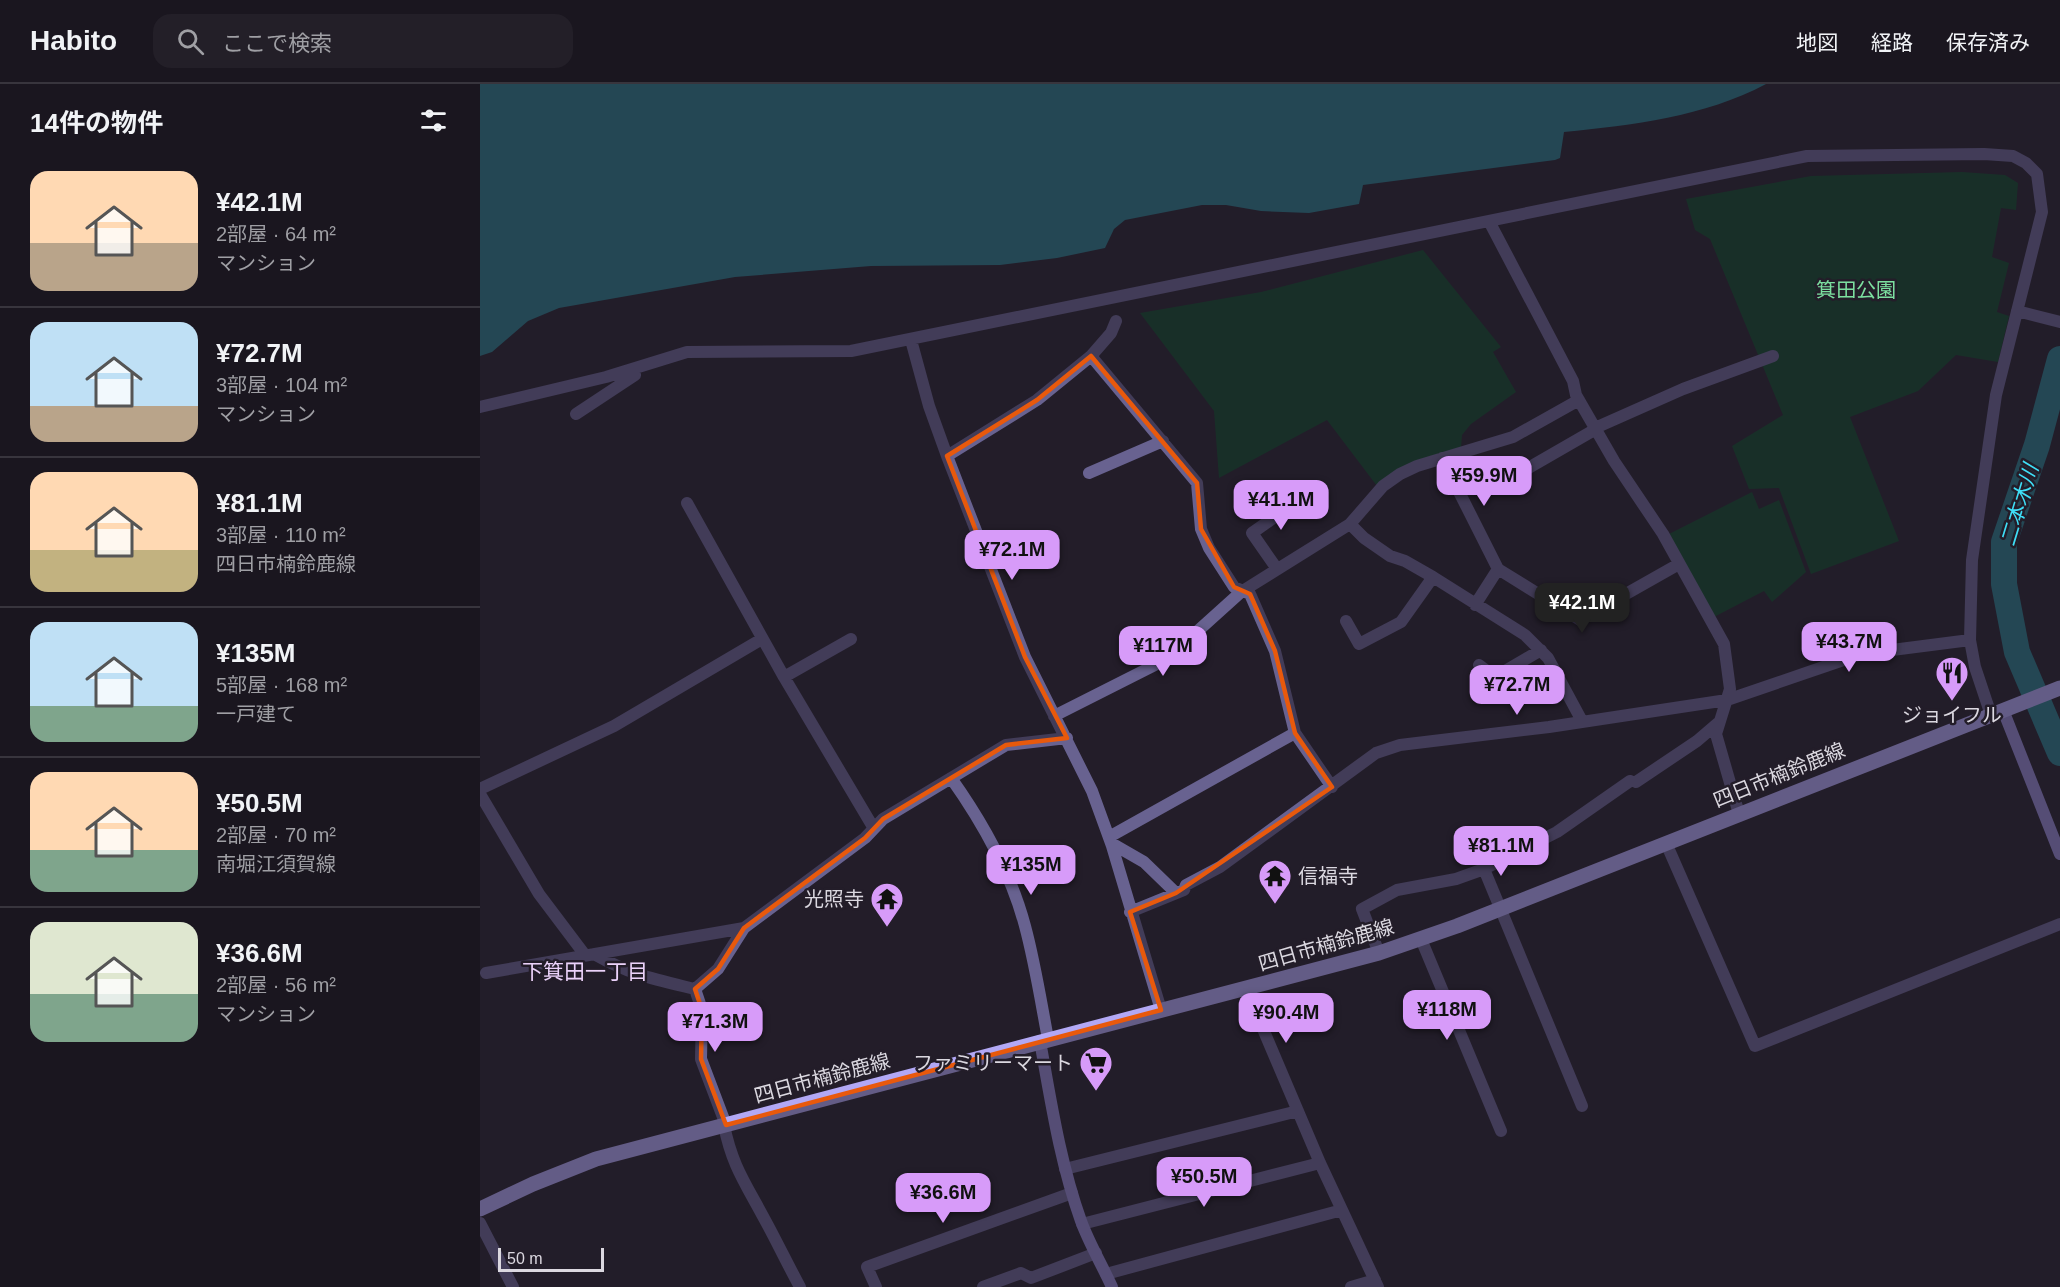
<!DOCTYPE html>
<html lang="ja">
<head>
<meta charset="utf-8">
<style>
	:root { --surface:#1a161f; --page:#231f28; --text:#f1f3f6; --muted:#9f9fa4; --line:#38353d; --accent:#d79bf9 }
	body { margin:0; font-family:Arial,"Noto Sans JP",sans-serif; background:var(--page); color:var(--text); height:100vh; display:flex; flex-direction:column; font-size:22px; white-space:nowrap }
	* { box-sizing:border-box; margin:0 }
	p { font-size:20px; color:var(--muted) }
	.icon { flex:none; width:33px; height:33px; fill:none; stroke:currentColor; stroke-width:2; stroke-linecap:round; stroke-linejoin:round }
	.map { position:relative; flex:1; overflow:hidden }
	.sheet { display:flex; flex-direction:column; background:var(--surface); width:480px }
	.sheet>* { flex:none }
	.scale { position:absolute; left:18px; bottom:15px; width:106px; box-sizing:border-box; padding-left:6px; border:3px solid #dbd8e0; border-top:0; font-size:16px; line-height:21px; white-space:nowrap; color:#dbd8e0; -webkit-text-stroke:4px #231d29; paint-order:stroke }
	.price { position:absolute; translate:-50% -51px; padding:0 14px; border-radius:12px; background:var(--accent); color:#111; font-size:20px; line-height:39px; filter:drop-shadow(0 2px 3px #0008) }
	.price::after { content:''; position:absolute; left:50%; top:36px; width:18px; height:14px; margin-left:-9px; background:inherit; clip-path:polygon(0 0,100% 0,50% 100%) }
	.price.current { background:#222; color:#fff }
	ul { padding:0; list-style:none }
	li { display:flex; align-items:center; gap:18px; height:150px; padding:0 30px }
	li+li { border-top:2px solid var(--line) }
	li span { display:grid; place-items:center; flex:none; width:168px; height:120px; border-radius:18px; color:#555 }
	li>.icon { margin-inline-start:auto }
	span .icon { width:72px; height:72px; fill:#fffc; stroke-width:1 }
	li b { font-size:26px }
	h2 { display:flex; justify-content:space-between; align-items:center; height:72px; padding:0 30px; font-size:26px }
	header { display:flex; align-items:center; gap:36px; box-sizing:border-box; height:84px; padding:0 30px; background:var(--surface); border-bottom:2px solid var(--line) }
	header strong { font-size:28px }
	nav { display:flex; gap:33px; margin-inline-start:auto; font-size:21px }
	.search { width:420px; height:54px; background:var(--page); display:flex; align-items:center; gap:15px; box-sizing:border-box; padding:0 21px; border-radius:18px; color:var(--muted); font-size:22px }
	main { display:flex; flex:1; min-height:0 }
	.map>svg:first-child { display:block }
	.green { fill:#0d4627 }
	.water { fill:#267a87 }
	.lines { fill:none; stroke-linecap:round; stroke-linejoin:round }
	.river { stroke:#267a87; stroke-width:26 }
	.street { stroke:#686290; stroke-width:12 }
	.secondary { stroke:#9287d1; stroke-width:12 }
	.primary { stroke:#b2a8f5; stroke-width:15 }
	.marked { fill:none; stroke:#e8590c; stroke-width:4.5; stroke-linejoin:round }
	.labels { text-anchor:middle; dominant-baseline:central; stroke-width:5; stroke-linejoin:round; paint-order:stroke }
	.park-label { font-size:20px; fill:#7cdfa0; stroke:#231d29 }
	.poi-label { font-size:20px; fill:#dbd8e0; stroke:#231d29; text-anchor:end }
	.street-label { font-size:20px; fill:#dbd8e0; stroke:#231d29 }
	.water-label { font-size:21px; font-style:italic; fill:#3fdef6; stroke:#231d29 }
	.neighbourhood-label { font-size:21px; fill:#ebd2fa; stroke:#231d29 }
</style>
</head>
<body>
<header>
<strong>Habito</strong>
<div class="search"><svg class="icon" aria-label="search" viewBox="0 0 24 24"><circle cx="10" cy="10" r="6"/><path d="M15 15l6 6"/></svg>ここで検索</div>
<nav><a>地図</a><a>経路</a><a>保存済み</a></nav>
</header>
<main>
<section class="sheet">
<h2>14件の物件<svg class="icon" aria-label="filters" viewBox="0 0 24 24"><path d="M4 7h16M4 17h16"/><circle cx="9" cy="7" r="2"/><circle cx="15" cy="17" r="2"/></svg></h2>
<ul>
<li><span style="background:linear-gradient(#ffd9b3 60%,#b9a48a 0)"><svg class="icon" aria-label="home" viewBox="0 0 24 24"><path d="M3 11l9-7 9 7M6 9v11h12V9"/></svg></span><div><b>¥42.1M</b><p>2部屋 · 64 m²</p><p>マンション</p></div></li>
<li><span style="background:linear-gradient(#bfe0f5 70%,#b9a48a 0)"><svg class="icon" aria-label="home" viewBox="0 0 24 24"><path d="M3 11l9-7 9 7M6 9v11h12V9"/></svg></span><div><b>¥72.7M</b><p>3部屋 · 104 m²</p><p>マンション</p></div></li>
<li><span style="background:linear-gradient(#ffd9b3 65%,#c2b280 0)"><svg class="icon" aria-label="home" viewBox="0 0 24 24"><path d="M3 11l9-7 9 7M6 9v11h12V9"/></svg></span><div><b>¥81.1M</b><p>3部屋 · 110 m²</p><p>四日市楠鈴鹿線</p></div></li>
<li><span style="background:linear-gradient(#bfe0f5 70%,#7fa58c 0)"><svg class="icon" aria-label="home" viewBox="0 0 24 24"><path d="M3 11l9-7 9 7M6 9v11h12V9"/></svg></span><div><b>¥135M</b><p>5部屋 · 168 m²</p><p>一戸建て</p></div></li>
<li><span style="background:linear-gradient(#ffd9b3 65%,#7fa58c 0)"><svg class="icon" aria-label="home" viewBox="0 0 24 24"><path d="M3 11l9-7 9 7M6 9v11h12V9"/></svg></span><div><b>¥50.5M</b><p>2部屋 · 70 m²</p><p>南堀江須賀線</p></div></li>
<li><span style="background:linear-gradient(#dfe7d0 60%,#7fa58c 0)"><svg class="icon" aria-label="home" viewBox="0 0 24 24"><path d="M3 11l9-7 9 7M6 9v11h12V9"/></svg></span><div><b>¥36.6M</b><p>2部屋 · 56 m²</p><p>マンション</p></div></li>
</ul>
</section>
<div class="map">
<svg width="1580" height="1203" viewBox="0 0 1580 1203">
	<rect width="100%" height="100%" fill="#231d29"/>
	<path class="green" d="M1482,88L1525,91L1538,99L1536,126L1521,124L1512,173L1529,179L1517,228L1529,232L1518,278L1476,271L1438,307L1370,333L1419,457L1331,490L1299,404L1269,405L1252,362L1303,331L1230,155L1215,146L1206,115L1331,92Z
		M943,166L1021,263L1013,268L1036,308L991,340L982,351L981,364L897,402L847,336L739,394L734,327L660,229L781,208Z
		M1272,408L1279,425L1299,416L1326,488L1292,518L1284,507L1234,533L1189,450Z"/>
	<path class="water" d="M0,0H1286C1224,33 1153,41 1084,48L1080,74L1075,76L883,101L879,120L829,129L781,127L746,121H722L645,136L634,145L625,164L577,174L520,181L391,182L255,193L79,224L48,237L12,268L0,272Z"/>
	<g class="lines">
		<path class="river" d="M1580,275L1557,361L1524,458V500L1537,568L1580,669"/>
		<path class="street" d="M1010,139L1093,297L1096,311L1134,377L1183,450L1244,560L1250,605L1236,650L1259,730
			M1537,227L1580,238
			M431,256L449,322L467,372L545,573L612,707L632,762L681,926
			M611,272L631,249L636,237
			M0,323L126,293L207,268L371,267L1327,72L1504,70L1533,72L1546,79L1557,90L1562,128L1516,311L1492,476L1490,556L1495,583L1511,631
			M96,330L155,291L153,285
			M1115,344L1203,305L1293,272
			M467,372L557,316L611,272L717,399L721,445L729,464L754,503L770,510L795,567L815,649L852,703
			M962,374L1018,485
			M609,389L683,357
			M1024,398L1116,345
			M207,419L304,593L393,743
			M870,440L884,454L910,472L925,477L953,493L1045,551L1068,574L1102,637
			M797,485L772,449L823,413
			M995,521L1018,485L1100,536L1199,480
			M866,537L879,560L921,538L953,493
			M999,581L1015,593L1061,566
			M304,593L371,555
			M574,632L675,581L700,563L761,508L870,440L903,402L920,390L937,382L1033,353L1099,316
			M471,694C503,739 531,789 545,842C555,879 561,918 568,955
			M1156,698L1217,657L1238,639
			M0,705L134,642L282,555
			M0,710L59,810L105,871
			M629,753L815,649
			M631,759L664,778L696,809
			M1186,759L1275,962L1580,840
			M1004,785L1102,1022
			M650,828L704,806L706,801L740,783L896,669L920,661L1069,643L1247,616L1381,570L1490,556
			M941,855L1021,1047
			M899,869L882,825L917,806L976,795L1004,785L1077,748L1150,697
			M114,870C151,891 173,895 215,905
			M6,889L264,844
			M215,905L238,885L264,844L385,754L403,735L526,661L587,654
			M215,905L222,926L221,975L246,1041
			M766,905L840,1079L898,1203
			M244,1041C252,1082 266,1100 285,1136C297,1158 308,1181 320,1203
			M585,1085L818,1027
			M0,1139L33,1203
			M602,1140L840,1079
			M626,1190L862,1126
			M396,1203L387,1183L592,1109
			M503,1203L541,1189L551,1194L616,1169
			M871,1203L895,1196"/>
		<path class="secondary" d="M1523,626L1580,770
			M560,957C571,1018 580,1078 601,1137C609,1159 622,1181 632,1203"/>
		<path class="primary" d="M0,1125L53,1100L116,1075L899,869L977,842L1580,604"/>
	</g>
	<path d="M0 0H1580V1203H0ZM611,272L717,399L721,445L754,503L770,510L795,567L815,649L852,703L696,809L650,828L681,926L246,1041L221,975L222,926L215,905L238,885L264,844L385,754L403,735L526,661L587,654L545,573L467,372L557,316Z" fill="#231d29" fill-opacity=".55" fill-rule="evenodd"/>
	<path class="marked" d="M611,272L717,399L721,445L754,503L770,510L795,567L815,649L852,703L696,809L650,828L681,926L246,1041L221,975L222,926L215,905L238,885L264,844L385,754L403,735L526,661L587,654L545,573L467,372L557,316Z"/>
	<defs>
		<g id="restaurant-pin" transform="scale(1.725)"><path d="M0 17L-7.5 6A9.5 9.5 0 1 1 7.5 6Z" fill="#d79bf9" stroke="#231d29"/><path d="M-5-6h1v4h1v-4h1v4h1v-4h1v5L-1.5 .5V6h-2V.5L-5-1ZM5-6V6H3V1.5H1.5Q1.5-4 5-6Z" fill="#111"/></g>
		<g id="temple-pin" transform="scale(1.725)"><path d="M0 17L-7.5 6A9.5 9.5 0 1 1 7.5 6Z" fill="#d79bf9" stroke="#231d29"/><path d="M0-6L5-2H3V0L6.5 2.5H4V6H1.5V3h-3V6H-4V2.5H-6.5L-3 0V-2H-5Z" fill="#111"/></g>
		<g id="supermarket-pin" transform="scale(1.725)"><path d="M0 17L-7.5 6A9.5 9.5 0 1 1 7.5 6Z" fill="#d79bf9" stroke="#231d29"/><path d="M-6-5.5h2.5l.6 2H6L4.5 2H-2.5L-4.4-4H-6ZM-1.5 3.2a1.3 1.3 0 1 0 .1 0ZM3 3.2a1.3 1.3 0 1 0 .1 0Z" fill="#111"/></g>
	</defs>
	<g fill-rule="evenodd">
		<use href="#restaurant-pin" x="1472" y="589"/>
		<use href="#temple-pin" x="795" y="792"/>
		<use href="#temple-pin" x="407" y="815"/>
		<use href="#supermarket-pin" x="616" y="979"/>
	</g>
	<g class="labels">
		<g class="park-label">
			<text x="1376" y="206">箕田公園</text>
		</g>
		<g class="poi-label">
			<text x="1472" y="631" text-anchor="middle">ジョイフル</text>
			<text x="818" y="792" text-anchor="start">信福寺</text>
			<text x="384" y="815">光照寺</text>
			<text x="593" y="979">ファミリーマート</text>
		</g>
		<g class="street-label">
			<text transform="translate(1299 691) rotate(-22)">四日市楠鈴鹿線</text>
			<text transform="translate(846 861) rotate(-16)">四日市楠鈴鹿線</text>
			<text transform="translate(342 994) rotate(-15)">四日市楠鈴鹿線</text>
		</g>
		<g class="water-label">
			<text transform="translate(1539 421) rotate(-73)">二本木川</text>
		</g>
		<g class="neighbourhood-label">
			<text x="105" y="887">下箕田一丁目</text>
		</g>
	</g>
</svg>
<div class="scale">50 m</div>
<b class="price" style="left:1004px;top:423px">¥59.9M</b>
<b class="price" style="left:801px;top:447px">¥41.1M</b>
<b class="price" style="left:532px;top:497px">¥72.1M</b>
<b class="price current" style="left:1102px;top:550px">¥42.1M</b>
<b class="price" style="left:1369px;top:589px">¥43.7M</b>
<b class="price" style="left:683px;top:593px">¥117M</b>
<b class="price" style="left:1037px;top:632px">¥72.7M</b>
<b class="price" style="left:1021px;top:793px">¥81.1M</b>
<b class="price" style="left:551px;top:812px">¥135M</b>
<b class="price" style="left:967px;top:957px">¥118M</b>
<b class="price" style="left:806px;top:960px">¥90.4M</b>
<b class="price" style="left:235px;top:969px">¥71.3M</b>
<b class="price" style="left:724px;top:1124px">¥50.5M</b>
<b class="price" style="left:463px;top:1140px">¥36.6M</b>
</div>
</main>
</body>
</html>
